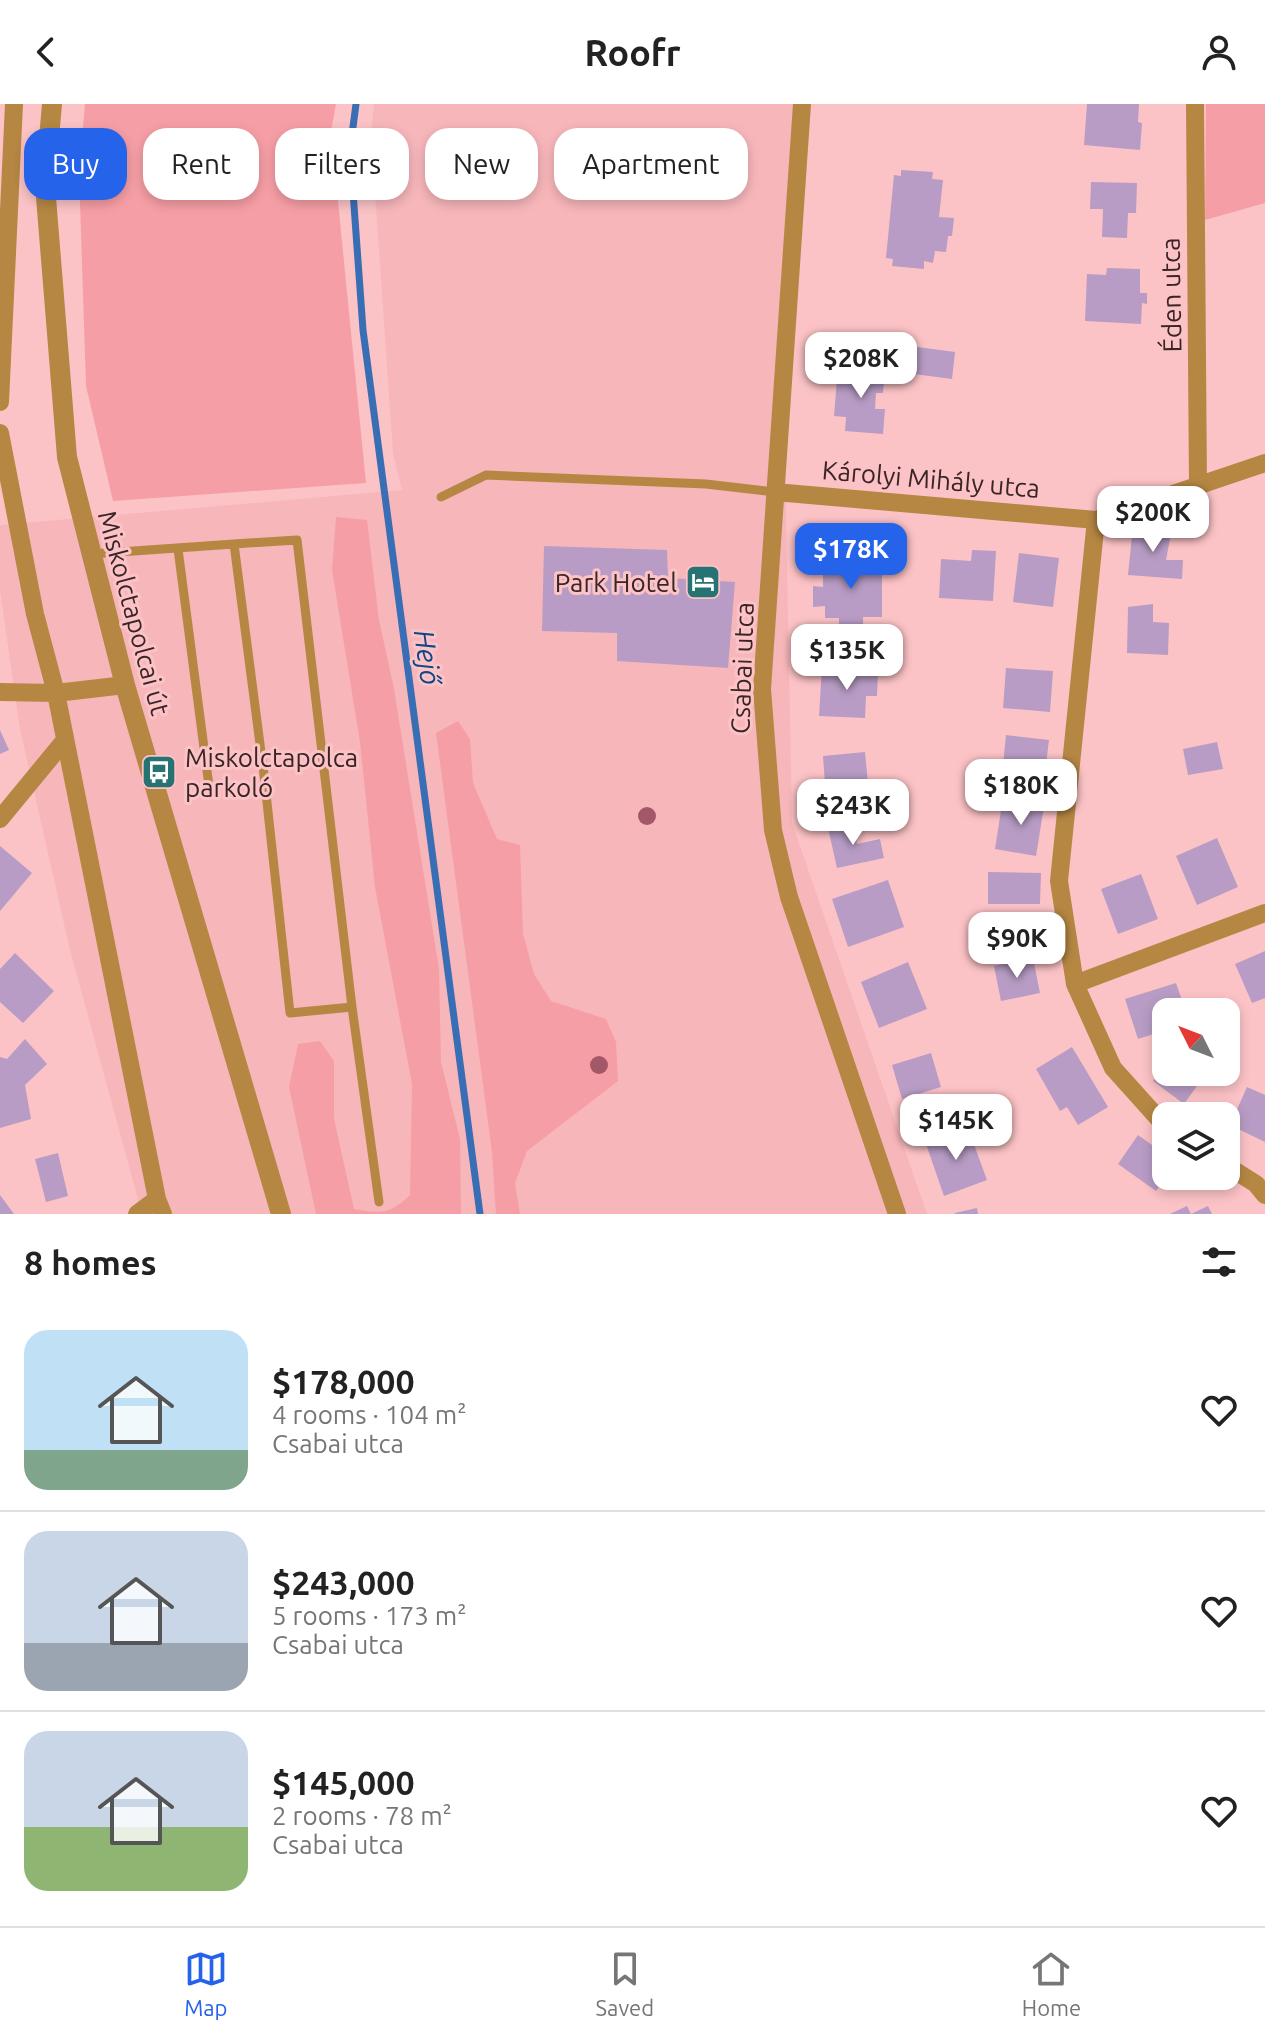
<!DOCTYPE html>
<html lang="en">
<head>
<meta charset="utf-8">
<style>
	:root { --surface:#fff; --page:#f6f6f6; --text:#222; --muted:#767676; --line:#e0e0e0; --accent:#2563eb }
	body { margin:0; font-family:Ubuntu,sans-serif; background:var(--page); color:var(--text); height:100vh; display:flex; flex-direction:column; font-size:30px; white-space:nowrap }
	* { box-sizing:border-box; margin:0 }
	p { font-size:26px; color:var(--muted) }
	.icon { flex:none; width:44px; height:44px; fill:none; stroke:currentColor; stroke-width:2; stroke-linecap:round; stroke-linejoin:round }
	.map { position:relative; height:1110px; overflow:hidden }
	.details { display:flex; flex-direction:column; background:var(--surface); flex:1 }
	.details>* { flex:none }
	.guide { position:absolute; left:24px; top:24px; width:800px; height:72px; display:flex; gap:16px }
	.needle { width:52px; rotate:312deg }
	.tools { position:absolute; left:1152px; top:894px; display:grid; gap:16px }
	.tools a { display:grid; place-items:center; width:88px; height:88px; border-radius:16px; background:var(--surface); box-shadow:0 4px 12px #0003; font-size:40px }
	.price { position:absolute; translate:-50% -68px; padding:0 18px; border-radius:16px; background:#fff; color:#222; font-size:26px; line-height:52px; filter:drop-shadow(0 2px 4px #0008) }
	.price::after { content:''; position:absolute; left:50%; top:48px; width:24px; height:18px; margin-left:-12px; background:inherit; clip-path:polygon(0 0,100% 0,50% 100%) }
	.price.current { background:var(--accent); color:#fff }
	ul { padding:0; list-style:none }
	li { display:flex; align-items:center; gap:24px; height:200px; padding:0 24px }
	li+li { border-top:2px solid var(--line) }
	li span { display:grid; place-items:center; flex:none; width:224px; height:160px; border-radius:24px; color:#555 }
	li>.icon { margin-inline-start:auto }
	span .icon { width:96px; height:96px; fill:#fffc; stroke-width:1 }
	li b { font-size:34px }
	h2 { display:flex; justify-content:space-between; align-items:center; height:96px; padding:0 24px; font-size:34px }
	.chip { padding:0 28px; border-radius:24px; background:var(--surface); box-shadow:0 4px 12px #0003; font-size:28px; line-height:72px }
	.chip.current { background:var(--accent); color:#fff }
	header { display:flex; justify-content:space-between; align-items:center; height:104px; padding:0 24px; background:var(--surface); font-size:36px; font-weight:700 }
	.dock { display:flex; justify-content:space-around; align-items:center; height:112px; border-top:2px solid var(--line); background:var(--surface); font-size:22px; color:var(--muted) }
	.dock a { display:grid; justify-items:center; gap:4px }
	.dock .current { color:var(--accent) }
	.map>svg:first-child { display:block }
	.built { fill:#f7b6ba }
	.green { fill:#f69ea5 }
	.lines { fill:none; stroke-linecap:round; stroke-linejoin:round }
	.stream { stroke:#3a6eb4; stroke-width:7 }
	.building { fill:#b89cc5 }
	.service { stroke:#b68743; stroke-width:9 }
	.minor { stroke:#b68743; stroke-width:18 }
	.tertiary { stroke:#b68743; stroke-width:20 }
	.tree { fill:#a35867 }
	.labels { text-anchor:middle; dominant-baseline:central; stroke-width:6; stroke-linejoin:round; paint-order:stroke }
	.street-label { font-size:26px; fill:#3a2426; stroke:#fcc3c6 }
	.poi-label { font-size:26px; fill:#3a2426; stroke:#fcc3c6; text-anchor:end }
	.water-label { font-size:28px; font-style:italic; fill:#0d4685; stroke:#fcc3c6 }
</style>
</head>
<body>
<header><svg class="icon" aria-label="back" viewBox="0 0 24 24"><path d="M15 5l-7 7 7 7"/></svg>Roofr<svg class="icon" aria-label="person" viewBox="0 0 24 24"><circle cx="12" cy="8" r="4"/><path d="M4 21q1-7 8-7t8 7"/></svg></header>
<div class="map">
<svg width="1265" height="1110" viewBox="0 0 1265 1110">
	<rect width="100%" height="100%" fill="#fcc3c6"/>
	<path class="built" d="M374,0H811L785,355L792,719L927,1110H142L69,842L20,625L0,487V421L402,386L393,349L371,31Z"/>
	<path class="green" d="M85,0H336L331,27L366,379L113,397L86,282L79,68Z
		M1206,0H1265V99L1205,116Z
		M336,413L367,416L379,516L394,585L439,865L441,958L460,1035L461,1110H316L289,983L298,940L320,937L334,957V1015L354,1105C381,1110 391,1110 410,1091L412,980L375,783L360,638L332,466Z
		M458,617L470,635L473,679L497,735L520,741L523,830L534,870L551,897L606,915L616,938L618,977L527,1047L515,1079L520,1110H496L492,1048L436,629Z"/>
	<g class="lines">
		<path class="stream" d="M356,0L350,46L363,226L480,1110"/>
	</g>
	<path class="building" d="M1087,0H1139L1138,18L1142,19L1140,46L1084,41Z
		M901,66L933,68L932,75L943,76L939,113L954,114L952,132H948L946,148L935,147L933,159L924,157V165L892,162L893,155L886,154L894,71L901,72Z
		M1091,78L1137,79L1136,109H1128L1127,134L1102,133L1103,105H1090Z
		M1107,164L1140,165V189H1147V200L1142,199L1141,220L1085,217L1087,170L1106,171Z
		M874,229L896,231L894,254L883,253V257L861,255L863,235L873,236Z
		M910,242L955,248L952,275L906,269Z
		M851,262L885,264L883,289H876L875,305H885L883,330L845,327L846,313L834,312L837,275L850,276Z
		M1133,422L1172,424L1166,456H1183L1182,475L1128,471Z
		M544,442L667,446L668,474L735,478L728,564L617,557V529L542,527Z
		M839,444H863V459H882V513H863V529L839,528V514H825V502L813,503V482L823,483V460H839Z
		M972,446L996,447L993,497L939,494L941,455L971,457Z
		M1019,449L1059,454L1053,503L1013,498Z
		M1153,500V518L1169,519L1168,551L1127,549L1128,503Z
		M822,563L878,566L877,592H866L865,614L819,612Z
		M1006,564L1053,567L1050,608L1003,604Z
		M0,626L9,646L0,650Z
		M1006,631L1049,636L1044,676L1002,671Z
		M1217,638L1223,665L1188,671L1183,645Z
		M865,648L869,690L826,694L823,652Z
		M1021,692L1045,696L1036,752L995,745L1002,700L1019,703Z
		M853,719L857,740L880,735L884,754L837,764L828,724Z
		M1217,734L1238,783L1197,801L1176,752Z
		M0,742L32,769L0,807Z
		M988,768L1041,769L1040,800H988Z
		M1141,770L1158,815L1118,830L1101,785Z
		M888,776L904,823L848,843L832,795Z
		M1265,847V894L1252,899L1235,860Z
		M15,849L54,887L23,919L0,898V865Z
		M1033,854L1040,889L1001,897L994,862Z
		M908,858L927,905L879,924L861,878Z
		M1176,879L1186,908H1166V926L1138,935L1125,895Z
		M25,935L47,960L25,981L31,1015L0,1024V953L7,955Z
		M1072,943L1108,1003L1078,1021L1067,1003L1060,1007L1036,965Z
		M931,949L941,983L902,995L892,961Z
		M1166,960V968H1207L1184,1000L1153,977Z
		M1247,983L1265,991V1038L1230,1021Z
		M968,1024L987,1076L944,1092L926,1040Z
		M1138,1031L1166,1051V1073L1156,1087L1118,1060Z
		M58,1049L68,1092L46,1098L35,1055Z
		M0,1091L14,1110H0Z
		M1187,1102L1191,1110H1170Z
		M1208,1102L1212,1110H1191Z
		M977,1104L978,1110H955V1109Z"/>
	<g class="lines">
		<path class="service" d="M441,393L486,371L706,380L775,388
			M234,440L297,436L352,903L379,1098
			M178,445L209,682
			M91,450L234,440L264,671L290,909L352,903"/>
		<path class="minor" d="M802,0L762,585L773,726L789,793L897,1110
			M1195,0L1198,382
			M0,298L14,0
			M0,329L35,510L56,589L157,1095L163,1110
			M775,388L1096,416L1265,359
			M1096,416L1059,777L1075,880L1113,964L1166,1023
			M0,588L56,589L125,581
			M0,715L65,636
			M1075,880L1265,809
			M1226,1061L1256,1080L1265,1091
			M137,1110L157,1095"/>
		<path class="tertiary" d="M52,0L45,81L67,353L125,581L281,1110"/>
	</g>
	<g class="tree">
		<circle cx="647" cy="712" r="9"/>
		<circle cx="599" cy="961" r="9"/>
	</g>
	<defs>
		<g id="hotel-square" transform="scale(1.8)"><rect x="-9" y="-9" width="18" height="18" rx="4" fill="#277272" stroke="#fcc3c6"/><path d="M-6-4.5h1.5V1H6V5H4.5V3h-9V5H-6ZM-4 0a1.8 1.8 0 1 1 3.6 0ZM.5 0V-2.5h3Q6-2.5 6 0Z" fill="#fff"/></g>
		<g id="bus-square" transform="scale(1.8)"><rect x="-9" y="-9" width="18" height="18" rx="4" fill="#277272" stroke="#fcc3c6"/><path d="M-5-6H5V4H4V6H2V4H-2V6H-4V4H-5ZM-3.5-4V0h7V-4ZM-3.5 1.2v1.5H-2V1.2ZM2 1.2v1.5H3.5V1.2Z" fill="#fff"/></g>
	</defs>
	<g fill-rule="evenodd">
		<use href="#hotel-square" x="703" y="478"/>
		<use href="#bus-square" x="159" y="668"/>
	</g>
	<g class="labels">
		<g class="street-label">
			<text transform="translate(1171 191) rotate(-91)">Éden utca</text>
			<text transform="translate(931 375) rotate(5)">Károlyi Mihály utca</text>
			<text transform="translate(134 509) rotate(75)">Miskolctapolcai út</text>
			<text transform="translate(742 564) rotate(-88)">Csabai utca</text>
		</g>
		<g class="poi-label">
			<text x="677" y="478">Park Hotel</text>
			<text x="185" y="653" text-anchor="start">Miskolctapolca<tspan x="185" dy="30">parkoló</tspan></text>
		</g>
		<g class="water-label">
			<text transform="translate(428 553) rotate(82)">Hejő</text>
		</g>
	</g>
</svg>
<div class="tools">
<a><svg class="needle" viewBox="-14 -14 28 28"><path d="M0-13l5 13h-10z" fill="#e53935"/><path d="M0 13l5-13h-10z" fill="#767676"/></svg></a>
<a><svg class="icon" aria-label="layers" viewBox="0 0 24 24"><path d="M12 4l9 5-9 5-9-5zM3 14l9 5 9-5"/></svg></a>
</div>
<b class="price" style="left:861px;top:296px">$208K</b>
<b class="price" style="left:1153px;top:450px">$200K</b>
<b class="price current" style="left:851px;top:487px">$178K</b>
<b class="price" style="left:847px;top:588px">$135K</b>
<b class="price" style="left:1021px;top:723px">$180K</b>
<b class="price" style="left:853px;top:743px">$243K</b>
<b class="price" style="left:1017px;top:876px">$90K</b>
<b class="price" style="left:956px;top:1058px">$145K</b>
<div class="guide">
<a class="chip current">Buy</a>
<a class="chip">Rent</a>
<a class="chip">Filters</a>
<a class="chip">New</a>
<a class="chip">Apartment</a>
</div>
</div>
<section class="details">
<h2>8 homes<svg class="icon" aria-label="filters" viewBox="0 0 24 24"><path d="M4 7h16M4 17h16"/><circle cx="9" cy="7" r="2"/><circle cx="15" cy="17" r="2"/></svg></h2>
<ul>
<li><span style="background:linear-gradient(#bfe0f5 75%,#7fa58c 0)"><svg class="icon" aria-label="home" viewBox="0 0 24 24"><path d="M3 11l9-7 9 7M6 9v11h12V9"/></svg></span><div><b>$178,000</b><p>4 rooms · 104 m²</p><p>Csabai utca</p></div><svg class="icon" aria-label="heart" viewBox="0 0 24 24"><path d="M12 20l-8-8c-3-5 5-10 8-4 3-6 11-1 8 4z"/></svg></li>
<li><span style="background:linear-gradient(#c9d6e8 70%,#9aa5b1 0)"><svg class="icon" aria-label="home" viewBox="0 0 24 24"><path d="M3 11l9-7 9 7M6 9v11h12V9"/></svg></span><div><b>$243,000</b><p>5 rooms · 173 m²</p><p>Csabai utca</p></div><svg class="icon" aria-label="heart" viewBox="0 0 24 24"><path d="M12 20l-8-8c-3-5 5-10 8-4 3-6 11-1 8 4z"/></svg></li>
<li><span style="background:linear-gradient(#c9d6e8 60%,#8fb573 0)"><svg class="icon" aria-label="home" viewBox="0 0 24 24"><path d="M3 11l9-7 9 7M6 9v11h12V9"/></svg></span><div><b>$145,000</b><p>2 rooms · 78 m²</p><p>Csabai utca</p></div><svg class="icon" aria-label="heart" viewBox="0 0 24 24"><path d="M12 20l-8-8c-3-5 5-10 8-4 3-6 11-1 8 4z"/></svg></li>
</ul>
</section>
<nav class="dock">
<a class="current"><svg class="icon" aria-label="map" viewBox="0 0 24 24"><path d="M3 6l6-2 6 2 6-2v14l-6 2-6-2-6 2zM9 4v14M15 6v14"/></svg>Map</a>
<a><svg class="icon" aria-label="saved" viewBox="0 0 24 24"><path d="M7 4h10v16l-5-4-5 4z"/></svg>Saved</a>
<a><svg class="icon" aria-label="home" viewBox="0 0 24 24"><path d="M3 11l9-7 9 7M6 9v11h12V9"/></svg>Home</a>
</nav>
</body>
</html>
